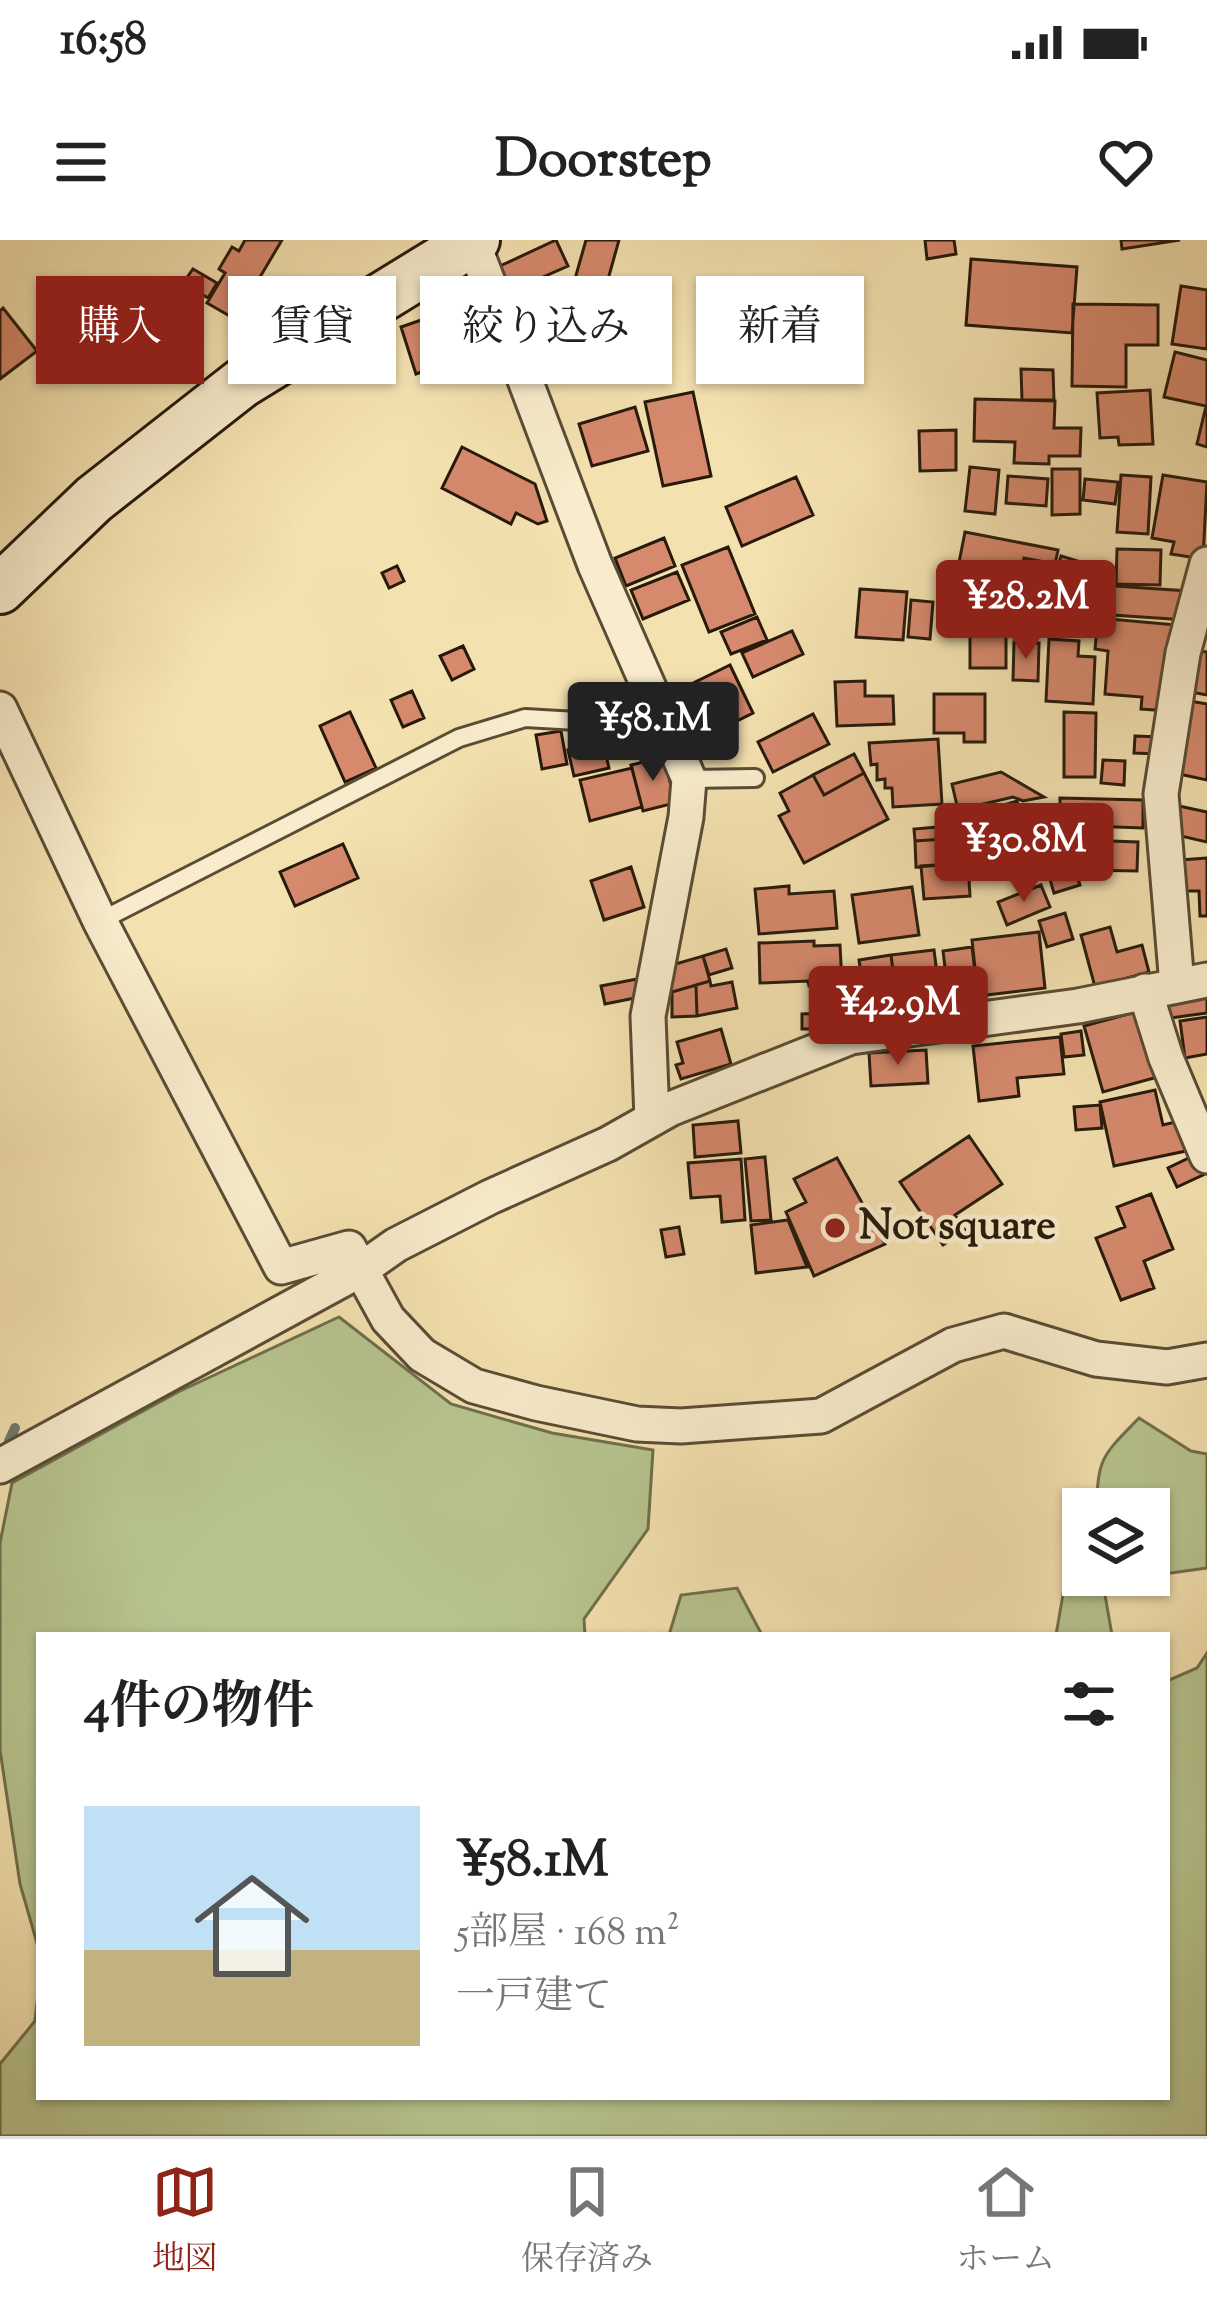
<!DOCTYPE html>
<html lang="ja">
<head>
<meta charset="utf-8">
<style>
	:root { --surface:#fff; --page:#f6f6f6; --text:#222; --muted:#767676; --line:#e0e0e0; --accent:#8f2418 }
	body { margin:0; font-family:"Sorts Mill Goudy","Noto Serif JP",serif; background:var(--page); color:var(--text); height:100vh; display:flex; flex-direction:column; font-size:45px; white-space:nowrap }
	* { box-sizing:border-box; margin:0 }
	p { font-size:39px; color:var(--muted) }
	.icon { flex:none; width:66px; height:66px; fill:none; stroke:currentColor; stroke-width:2; stroke-linecap:round; stroke-linejoin:round }
	.map { position:relative; flex:1; overflow:hidden }
	.side { position:absolute; left:36px; top:1392px; width:1134px; height:468px; display:flex; flex-direction:column; background:var(--surface); border-radius:0px; box-shadow:0 3px 9px #0004 }
	.side>* { flex:none }
	.guide { position:absolute; left:36px; top:36px; width:1137px; height:108px; display:flex; gap:24px }
	.buttons { position:absolute; left:1062px; top:1248px; display:grid; gap:24px }
	.buttons a { display:grid; place-items:center; width:108px; height:108px; border-radius:0px; background:var(--surface); box-shadow:0 3px 9px #0004; font-size:60px }
	.price { position:absolute; translate:-50% -102px; padding:0 27px; border-radius:12px; background:var(--accent); color:#fff; font-size:39px; line-height:78px; filter:drop-shadow(0 3px 6px #0008) }
	.price::after { content:''; position:absolute; left:50%; top:72px; width:36px; height:27px; margin-left:-18px; background:inherit; clip-path:polygon(0 0,100% 0,50% 100%) }
	.price.selected { background:#222; color:#fff }
	ul { padding:0; list-style:none }
	li { display:flex; align-items:center; gap:36px; height:300px; padding:0 48px }
	li+li { border-top:3px solid var(--line) }
	li span { display:grid; place-items:center; flex:none; width:336px; height:240px; border-radius:0px; color:#555 }
	li>.icon { margin-inline-start:auto }
	span .icon { width:144px; height:144px; fill:#fffc; stroke-width:1 }
	li b { font-size:51px }
	h2 { display:flex; justify-content:space-between; align-items:center; height:144px; padding:0 48px; font-size:51px }
	.pill { padding:0 42px; border-radius:0px; background:var(--surface); box-shadow:0 3px 9px #0004; font-size:42px; line-height:108px }
	.pill.selected { background:var(--accent); color:#fff }
	.status { display:flex; justify-content:space-between; align-items:center; height:84px; padding:0 60px; background:var(--surface); direction:ltr }
	.status svg { height:33px; fill:currentColor }
	header { display:flex; justify-content:space-between; align-items:center; height:156px; padding:0 48px; background:var(--surface); font-size:54px; font-weight:700 }
	.tabs { display:flex; justify-content:space-around; align-items:center; height:168px; border-top:3px solid var(--line); background:var(--surface); font-size:33px; color:var(--muted) }
	.tabs a { display:grid; justify-items:center; gap:6px }
	.tabs .selected { color:var(--accent) }
	.map>svg:first-child { display:block }
	.green { fill:#b7c48e; stroke:#6f6f4c; stroke-width:3 }
	.lines { fill:none; stroke-linecap:round; stroke-linejoin:round }
	.stream { stroke:#6e7b70; stroke-width:10 }
	.building { fill:#d6896d; stroke:#271a0a; stroke-width:3 }
	.lane-casing { stroke:#5a4c34; stroke-width:22 }
	.street-casing { stroke:#5a4c34; stroke-width:39 }
	.secondary-casing { stroke:#271a0a; stroke-width:54 }
	.lane { stroke:#f8eccc; stroke-width:16 }
	.street { stroke:#f8eccc; stroke-width:33 }
	.secondary { stroke:#f8eccc; stroke-width:48 }
	.poi-dot { fill:#8f2418; stroke:#f8eccc; stroke-width:4.5 }
	.labels { text-anchor:middle; dominant-baseline:central; stroke-width:9; stroke-linejoin:round; paint-order:stroke }
	.poi-label { font-size:42px; font-weight:bold; fill:#271a0a; stroke:#f8eccc; text-anchor:start }
</style>
</head>
<body>
<div class="status"><b>16:58</b><svg viewBox="0 0 49 12"><path d="M0 12V9h3v3zM5 12V6h3v6zM10 12V3h3v9zM15 12V0h3v12zM26 1h20v11H26zM47 4h2v5h-2z"/></svg></div>
<header><svg class="icon" aria-label="menu" viewBox="0 0 24 24"><path d="M4 6h16M4 12h16M4 18h16"/></svg>Doorstep<svg class="icon" aria-label="heart" viewBox="0 0 24 24"><path d="M12 20l-8-8c-3-5 5-10 8-4 3-6 11-1 8 4z"/></svg></header>
<div class="map">
<svg width="1207" height="1896" viewBox="0 0 1207 1896">
	<rect width="100%" height="100%" fill="#f4e1b0"/>
	<filter id="stains"><feTurbulence type="fractalNoise" baseFrequency=".00167" numOctaves="4"/><feColorMatrix values="0 0 0 0 .2 0 0 0 0 .09 0 0 0 0 .02 0 0 0 .5 -.17"/></filter>
	<radialGradient id="worn" r=".72"><stop offset=".6" stop-color="#630" stop-opacity="0"/><stop offset="1" stop-color="#630" stop-opacity=".3"/></radialGradient>
	<path class="green" d="M339,1077L451,1164L552,1193L653,1210L648,1289L584,1379L585,1395H39V1710L20,1644L0,1510V1303L12,1243L178,1152Z
		M1139,1178L1191,1211L1207,1214V1328L1099,1343V1335H1149V1269H1097C1096,1218 1105,1213 1139,1178Z
		M1065,1343L1105,1355L1112,1395H1056Z
		M737,1348L762,1395H669L681,1355Z
		M1207,1413V1896H0V1824L35,1781L39,1744V1857H1167V1441L1197,1428Z"/>
	<g class="lines">
		<path class="stream" d="M9,1201L15,1188"/>
	</g>
	<path class="building" d="M245,0H282L235,79L207,63L225,33L219,29L232,7L239,11Z
		M556,0L568,26L541,38L556,69L526,82L500,26Z
		M586,0H619L583,129L552,120Z
		M925,0H954L956,14L927,19Z
		M1121,0H1180L1122,9Z
		M971,19L1077,27L1072,93L966,85Z
		M193,29L217,43L208,58L183,43Z
		M1181,46L1207,50V109L1172,104Z
		M1073,64L1158,65V105H1126V147L1072,146Z
		M3,68L37,111L0,139V71Z
		M453,69L469,115L416,134L401,87Z
		M487,87L502,126L483,134L469,94Z
		M1175,112L1207,120V207L1197,204L1206,166L1164,157Z
		M1021,129L1053,130L1054,160H1022Z
		M1150,150L1153,204L1119,205L1118,197L1100,198L1097,153Z
		M693,152L711,236L663,246L645,162Z
		M975,159L1055,161L1054,188H1081L1080,216H1049V224L1014,223L1015,202L974,201Z
		M635,167L648,211L592,226L579,184Z
		M956,190V230L920,231L919,191Z
		M462,207L535,244L547,281L538,284L516,273L511,284L442,248Z
		M970,227L999,230L995,274L965,271Z
		M1052,229H1080V274L1052,275Z
		M1121,235L1151,237L1148,294L1117,292Z
		M1163,235L1207,242L1203,319L1171,314L1174,302L1152,298Z
		M1008,236L1048,239L1046,266L1006,263Z
		M796,237L813,275L742,306L726,267Z
		M1085,239L1118,242L1115,264L1083,260Z
		M965,292L1058,310L1055,324L1024,318L1016,360L954,348Z
		M664,298L675,326L626,346L615,318Z
		M728,307L755,374L709,392L682,325Z
		M1117,309L1161,310L1160,345L1116,344Z
		M1061,316L1097,327L1086,363L1071,359L1066,375L1046,369Z
		M1027,320L1053,327L1041,371L1015,364Z
		M397,326L404,341L389,348L382,333Z
		M677,332L689,360L643,379L631,350Z
		M1100,345L1188,351L1186,380L1098,374Z
		M860,349L907,352L903,400L856,397Z
		M911,360L933,362L930,399L908,397Z
		M990,368L1024,372L1022,393L987,389Z
		M1048,376L1071,378L1069,396L1046,395Z
		M757,377L767,400L731,414L721,392Z
		M1098,378L1177,385L1169,471L1141,469L1142,457L1105,454L1108,411L1095,409Z
		M792,391L803,414L753,437L742,413Z
		M970,395L1006,396V428H970Z
		M1049,399L1079,401L1078,416L1095,417L1093,464L1046,461Z
		M1014,402L1039,403L1038,441L1013,440Z
		M463,406L474,429L452,440L440,416Z
		M1198,411L1207,412V455L1191,452Z
		M730,425L753,473L696,501L673,453Z
		M865,441V456H893L894,484L837,486L835,442Z
		M412,451L424,478L403,487L391,460Z
		M934,454H985V502H964V493H934Z
		M1184,460L1207,464V540L1170,532Z
		M350,472L376,528L345,542L320,486Z
		M1064,472L1096,473L1095,537H1064Z
		M813,474L829,504L773,532L758,502Z
		M561,491L567,524L542,529L536,495Z
		M1135,496L1160,497L1159,514L1134,513Z
		M938,499L942,564L893,567L892,548H885V539L877,540V524L871,525L869,503Z
		M603,502L609,528L574,536L568,510Z
		M854,514L864,533L824,555L813,535Z
		M664,517L675,563L643,571L631,525Z
		M1103,520L1125,521L1124,545L1101,543Z
		M632,528L642,567L590,581L580,540Z
		M1001,532L1044,557L1023,561L1013,557L958,570L952,544Z
		M864,533L888,579L804,623L779,576L789,571L780,553L813,535L824,555Z
		M1060,558L1143,560V588L1060,585Z
		M1017,561L1029,605L974,620L962,577Z
		M1179,566L1207,572V602L1172,594Z
		M960,576L961,598L915,601L914,589L937,587V578Z
		M1060,585L1080,645L1054,653L1036,592Z
		M961,598L964,623L916,627L915,601Z
		M1082,600L1138,602L1137,631L1081,630Z
		M343,604L358,638L295,666L280,632Z
		M1207,618V676H1200L1199,651H1184L1181,620Z
		M968,623L970,656L924,659L921,626Z
		M631,627L644,667L604,680L591,641Z
		M1041,645L1050,667L1007,685L998,662Z
		M789,646V654L834,651L837,688L759,694L755,649Z
		M912,647L919,695L859,703L852,655Z
		M1065,673L1073,699L1047,707L1039,681Z
		M1110,687L1117,712L1142,705L1149,732L1095,747L1081,695Z
		M1039,692L1045,748L978,756L972,700Z
		M814,701V706L840,705L842,744L809,746L808,741L760,743L759,703Z
		M972,707L978,756L949,760L943,711Z
		M726,709L732,728L709,735L703,716Z
		M934,710L941,765L898,771L891,715Z
		M891,715L898,771L867,775L859,720Z
		M703,716L710,741L672,752L665,727Z
		M642,738L645,756L605,764L601,746Z
		M710,741L711,746L732,742L737,768L697,776L696,745Z
		M696,745L697,776L672,777V752Z
		M851,748L852,788L826,789L825,749Z
		M1207,751V773L1163,779L1160,757Z
		M1147,769L1165,835L1103,852L1084,786Z
		M826,773V789H802V774Z
		M1207,777V814L1185,818L1180,781Z
		M721,789L731,824L681,839L676,825L683,823L677,802Z
		M1081,791L1084,815L1064,817L1061,794Z
		M1060,797L1064,834L1017,838L1019,856L979,861L973,806Z
		M926,810L928,843L871,846L869,813Z
		M1155,850L1163,885L1179,881L1186,911L1114,926L1100,862Z
		M1100,865L1102,888L1076,890L1074,867Z
		M738,881L741,913L695,917L693,885Z
		M969,896L1002,944L955,975L965,990L943,1005L900,942Z
		M1195,915L1205,934L1177,947L1168,928Z
		M765,917L771,980L751,981L745,919Z
		M837,918L885,1004L814,1036L786,972L806,962L794,939Z
		M741,919L745,980L722,982L720,956L691,958L688,923Z
		M1151,954L1173,1009L1144,1021L1154,1048L1121,1060L1096,998L1125,987L1117,967Z
		M788,980L807,1027L756,1033L751,985Z
		M679,987L684,1014L666,1017L661,990Z"/>
	<g class="lines">
		<g class="lane-casing">
			<path id="lane" d="M689,539L755,538
				M100,681L459,498L525,478L664,486"/>
		</g>
		<g class="street-casing">
			<path id="street" d="M472,0L595,325L689,539L686,577L648,776L652,879
				M0,469L100,681L281,1027L349,1008L388,1079L422,1115L474,1146L536,1163L637,1184L681,1186L821,1176L953,1105L1004,1091L1096,1119L1167,1127L1207,1120
				M1177,745L1161,554L1183,413L1207,324
				M1145,751L1166,818L1207,916
				M0,1226L362,1029L396,1005L490,957L608,904L670,869L851,797L1078,766L1207,740"/>
		</g>
		<g class="secondary-casing">
			<path id="secondary" d="M0,349L94,259L242,143L475,0"/>
		</g>
		<use href="#lane" class="lane"/>
		<use href="#street" class="street"/>
		<use href="#secondary" class="secondary"/>
	</g>
	<circle class="poi-dot" cx="835" cy="988" r="12"/>
	<g class="labels">
		<g class="poi-label">
			<text x="859" y="988">Not square</text>
		</g>
	</g>
	<rect width="100%" height="100%" filter="url(#stains)"/>
	<rect width="100%" height="100%" fill="url(#worn)"/>
</svg>
<div class="buttons">
<a><svg class="icon" aria-label="layers" viewBox="0 0 24 24"><path d="M12 4l9 5-9 5-9-5zM3 14l9 5 9-5"/></svg></a>
</div>
<b class="price" style="left:1026px;top:422px">¥28.2M</b>
<b class="price selected" style="left:653px;top:544px">¥58.1M</b>
<b class="price" style="left:1024px;top:665px">¥30.8M</b>
<b class="price" style="left:898px;top:828px">¥42.9M</b>
<div class="guide">
<a class="pill selected">購入</a>
<a class="pill">賃貸</a>
<a class="pill">絞り込み</a>
<a class="pill">新着</a>
</div>
<section class="side">
<h2>4件の物件<svg class="icon" aria-label="filters" viewBox="0 0 24 24"><path d="M4 7h16M4 17h16"/><circle cx="9" cy="7" r="2"/><circle cx="15" cy="17" r="2"/></svg></h2>
<ul>
<li><span style="background:linear-gradient(#bfe0f5 60%,#c2b280 0)"><svg class="icon" aria-label="home" viewBox="0 0 24 24"><path d="M3 11l9-7 9 7M6 9v11h12V9"/></svg></span><div><b>¥58.1M</b><p>5部屋 · 168 m²</p><p>一戸建て</p></div></li>
</ul>
</section>
</div>
<nav class="tabs">
<a class="selected"><svg class="icon" aria-label="map" viewBox="0 0 24 24"><path d="M3 6l6-2 6 2 6-2v14l-6 2-6-2-6 2zM9 4v14M15 6v14"/></svg>地図</a>
<a><svg class="icon" aria-label="saved" viewBox="0 0 24 24"><path d="M7 4h10v16l-5-4-5 4z"/></svg>保存済み</a>
<a><svg class="icon" aria-label="home" viewBox="0 0 24 24"><path d="M3 11l9-7 9 7M6 9v11h12V9"/></svg>ホーム</a>
</nav>
</body>
</html>
